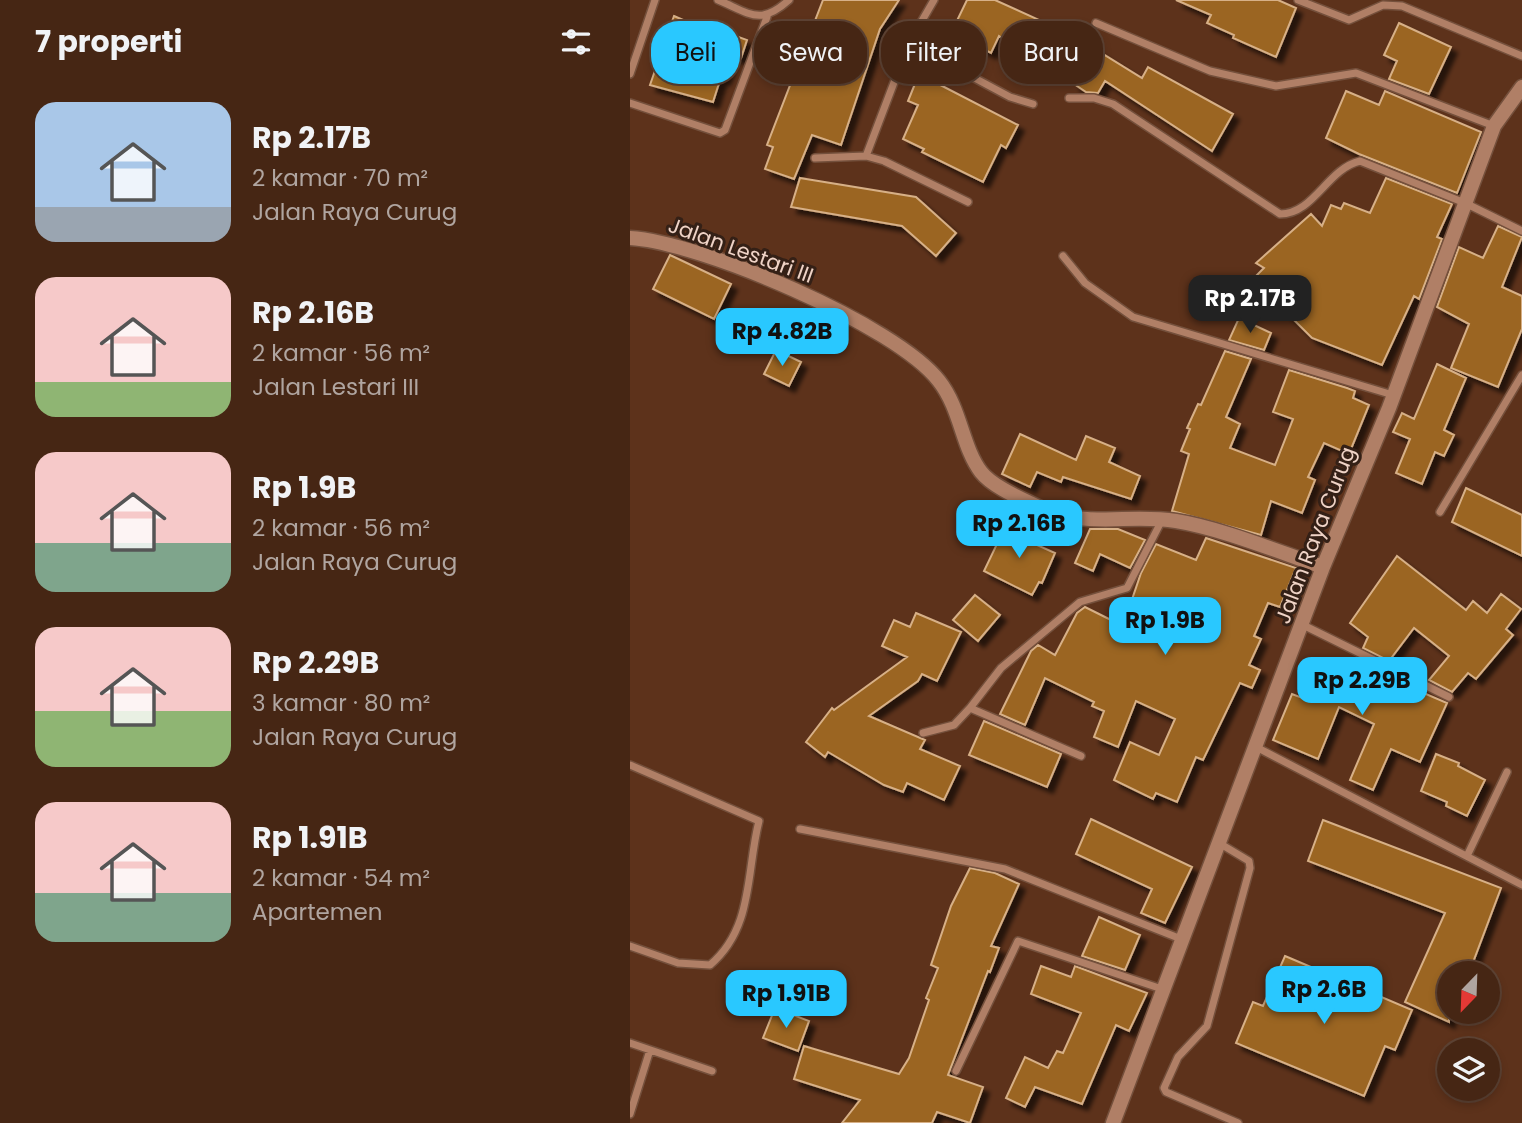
<!DOCTYPE html>
<html lang="id">
<head>
<meta charset="utf-8">
<style>
	:root { --surface:#462614; --page:#503222; --text:#f1f3f6; --muted:#b0a5a0; --line:#5e4334; --accent:#29c8ff }
	body { margin:0; font-family:Poppins,sans-serif; background:var(--page); color:var(--text); height:100vh; display:flex; flex-direction:column; font-size:26px; white-space:nowrap }
	* { box-sizing:border-box; margin:0 }
	p { font-size:23px; color:var(--muted) }
	.icon { flex:none; width:38px; height:38px; fill:none; stroke:currentColor; stroke-width:2; stroke-linecap:round; stroke-linejoin:round }
	.map { position:relative; flex:1; overflow:hidden }
	.sheet { display:flex; flex-direction:column; background:var(--surface); width:630px }
	.sheet>* { flex:none }
	.top-card { position:absolute; left:21px; top:21px; width:665px; height:63px; display:flex; gap:14px }
	.needle { width:46px; rotate:203deg }
	.fabs { position:absolute; left:807px; top:961px; display:grid; gap:14px }
	.fabs a { display:grid; place-items:center; width:63px; height:63px; border-radius:50%; background:var(--surface); box-shadow:0 4px 10px #0003,0 0 0 2px var(--line); font-size:35px }
	.price { position:absolute; translate:-50% -60px; padding:0 16px; border-radius:14px; background:var(--accent); color:#111; font-size:23px; line-height:46px; filter:drop-shadow(0 2px 4px #0008) }
	.price::after { content:''; position:absolute; left:50%; top:42px; width:21px; height:16px; margin-left:-10px; background:inherit; clip-path:polygon(0 0,100% 0,50% 100%) }
	.price.selected { background:#222; color:#fff }
	ul { padding:0; list-style:none }
	li { display:flex; align-items:center; gap:21px; height:175px; padding:0 35px }
	li span { display:grid; place-items:center; flex:none; width:196px; height:140px; border-radius:21px; color:#555 }
	li>.icon { margin-inline-start:auto }
	span .icon { width:84px; height:84px; fill:#fffc; stroke-width:1 }
	li b { font-size:30px }
	h2 { display:flex; justify-content:space-between; align-items:center; height:84px; padding:0 35px; font-size:30px }
	.pill { padding:0 24px; border-radius:28px; background:var(--surface); box-shadow:0 4px 10px #0003,0 0 0 2px var(--line); font-size:24px; line-height:63px }
	.pill.selected { background:var(--accent); color:#111 }
	main { display:flex; flex:1; min-height:0 }
	.map>svg:first-child { display:block }
	.building { fill:#9b6521; stroke:#d7b087; stroke-width:2; filter:url(#shadow) }
	.lines { fill:none; stroke-linecap:round; stroke-linejoin:round }
	.street-casing { stroke:#74503c; stroke-width:10 }
	.secondary-casing { stroke:#74503c; stroke-width:17 }
	.street { stroke:#b07f66; stroke-width:7 }
	.secondary { stroke:#b07f66; stroke-width:14 }
	.labels { text-anchor:middle; dominant-baseline:central; stroke-width:6; stroke-linejoin:round; paint-order:stroke }
	.street-label { font-size:21px; fill:#efd3c6; stroke:#342016 }
</style>
</head>
<body>
<main>
<section class="sheet">
<h2>7 properti<svg class="icon" aria-label="filters" viewBox="0 0 24 24"><path d="M4 7h16M4 17h16"/><circle cx="9" cy="7" r="2"/><circle cx="15" cy="17" r="2"/></svg></h2>
<ul>
<li><span style="background:linear-gradient(#a9c7e8 75%,#9aa5b1 0)"><svg class="icon" aria-label="home" viewBox="0 0 24 24"><path d="M3 11l9-7 9 7M6 9v11h12V9"/></svg></span><div><b>Rp 2.17B</b><p>2 kamar · 70 m²</p><p>Jalan Raya Curug</p></div></li>
<li><span style="background:linear-gradient(#f6c9c9 75%,#8fb573 0)"><svg class="icon" aria-label="home" viewBox="0 0 24 24"><path d="M3 11l9-7 9 7M6 9v11h12V9"/></svg></span><div><b>Rp 2.16B</b><p>2 kamar · 56 m²</p><p>Jalan Lestari III</p></div></li>
<li><span style="background:linear-gradient(#f6c9c9 65%,#7fa58c 0)"><svg class="icon" aria-label="home" viewBox="0 0 24 24"><path d="M3 11l9-7 9 7M6 9v11h12V9"/></svg></span><div><b>Rp 1.9B</b><p>2 kamar · 56 m²</p><p>Jalan Raya Curug</p></div></li>
<li><span style="background:linear-gradient(#f6c9c9 60%,#8fb573 0)"><svg class="icon" aria-label="home" viewBox="0 0 24 24"><path d="M3 11l9-7 9 7M6 9v11h12V9"/></svg></span><div><b>Rp 2.29B</b><p>3 kamar · 80 m²</p><p>Jalan Raya Curug</p></div></li>
<li><span style="background:linear-gradient(#f6c9c9 65%,#7fa58c 0)"><svg class="icon" aria-label="home" viewBox="0 0 24 24"><path d="M3 11l9-7 9 7M6 9v11h12V9"/></svg></span><div><b>Rp 1.91B</b><p>2 kamar · 54 m²</p><p>Apartemen</p></div></li>
</ul>
</section>
<div class="map">
<svg width="892" height="1123" viewBox="0 0 892 1123">
	<defs>
		<filter id="shadow"><feDropShadow dx="6" dy="6" stdDeviation="2" flood-color="#0009"/></filter>
	</defs>
	<rect width="100%" height="100%" fill="#5d321b"/>
	<path class="building" d="M193,0H269L250,29L211,145L182,135L164,179L135,169L143,147L137,145Z
		M337,0H365L418,24L444,43L447,38L512,78L518,67L603,114L582,151L475,81L468,93L456,92L444,84L452,71L417,56L410,66L369,36L361,53L321,33Z
		M546,0H648L666,8L646,57L603,38L604,35L577,23L581,15Z
		M44,16L83,33L84,28L117,40L111,58L103,56L94,79L91,77L83,102L20,85Z
		M769,23L821,47L799,94L759,79L767,61L754,55Z
		M289,74L388,125L376,148L371,145L353,182L292,152L294,149L273,139L288,105L278,101Z
		M716,91L749,105L755,91L851,132L827,193L729,154L696,138Z
		M170,178L286,197L326,233L306,256L272,226L161,207Z
		M756,178L822,204L807,237L812,239L789,299L784,296L752,365L682,338L623,279L634,268L626,263L681,214L692,226L701,205L711,209L714,203L740,213Z
		M868,226L892,237L872,287L892,296V329L868,387L821,368L839,324L807,307L829,247L853,258Z
		M40,255L101,284L84,319L23,289Z
		M609,318L641,333L634,350L599,340Z
		M146,350L171,362L159,386L134,374Z
		M595,351L621,359L596,417L610,424L600,448L645,465L663,419L643,412L659,370L717,388L725,391L723,398L739,405L719,454L694,443L678,477L685,480L672,513L641,501L631,535L542,511L559,454L551,451L560,429L557,428L568,404L571,405Z
		M807,364L836,378L814,430L824,435L814,456L805,452L792,484L766,473L780,439L763,432L772,413L784,419Z
		M390,434L446,460L456,436L485,448L479,462L510,476L501,499L433,477L431,482L407,472L400,487L372,474Z
		M836,488L892,515V556L822,522Z
		M378,521L402,532L398,541L425,553L412,583L409,582L402,595L354,571Z
		M460,529H488L515,540L500,568L470,554L463,571L445,563Z
		M576,538L666,568L650,607L638,603L624,636L631,639L619,665L630,670L622,688L610,683L573,760L566,757L547,802L526,793L523,799L484,780L500,742L529,755L545,719L506,701L488,747L464,737L474,711L462,706L464,702L415,678L395,725L370,714L401,651L408,645L425,655L447,613L455,607L493,626L511,573L526,544L566,560Z
		M767,556L836,610L843,601L857,613L871,594L891,609L876,629L883,635L846,679L838,673L822,692L799,680L819,656L784,628L759,661L733,648L738,637L720,623Z
		M345,595L370,615L348,641L323,620Z
		M286,613L331,632L307,681L292,674L288,681L239,716L295,740L290,749L330,766L314,800L277,783L273,792L254,785L198,752L195,757L176,742L202,708L204,710L277,657L252,646L264,620L280,627Z
		M728,659L752,671L749,674L817,703L790,762L761,749L743,790L720,780L744,724L709,707L688,759L643,740L662,694L675,699L689,667L707,675L713,664L724,669Z
		M354,721L431,754L417,787L339,755Z
		M806,754L829,763L828,766L855,780L837,816L816,806L817,802L791,791Z
		M461,819L562,867L535,923L511,913L522,889L446,854Z
		M693,820L871,888L839,973H819V1022L775,1002L815,913L678,861Z
		M340,868L365,873L389,884L361,946L369,948L360,972L358,971L318,1075L353,1087L340,1123L307,1112L302,1123H212L230,1100L164,1079L174,1046L269,1074L279,1058L299,1000L296,998L308,968L301,965L321,906Z
		M469,917L510,935L495,970L452,956Z
		M655,956L782,1010L765,1050L755,1046L734,1096L606,1043L623,1002L633,1006Z
		M411,966L441,977L445,966L517,993L499,1031L486,1025L452,1104L405,1087L395,1107L376,1098L395,1057L418,1068L427,1051L433,1053L451,1013L401,994Z
		M145,1008L179,1021L168,1051L133,1038Z"/>
	<g class="lines">
		<g class="street-casing">
			<path id="street" d="M88,0C121,14 130,26 159,0
				M668,0L719,20L753,5L772,6L892,56
				M466,23L580,71L646,86L726,73L864,126
				M279,43L380,97L403,104
				M0,74L25,0
				M439,98H464L483,104L650,214C684,214 697,169 730,161L835,203L892,231
				M0,103L90,133L95,130L137,17
				M236,156L279,43L304,0
				M185,158L236,156L254,161L338,202
				M433,256L455,283L503,317L763,395
				M810,512L892,375
				M673,625L819,697
				M293,733L324,725L340,708
				M626,747L892,885
				M451,756L340,708L371,668L450,602L497,588L532,520
				M0,765L129,821C116,871 124,928 80,965L48,963L0,946
				M170,829L375,869L551,939
				M589,843L619,861L620,868L577,1026L548,1057L534,1088L536,1092L608,1123
				M837,856L877,772
				M0,1043L82,1071
				M326,1071L388,941L532,989
				M0,1114L20,1050"/>
		</g>
		<g class="secondary-casing">
			<path id="secondary" d="M0,238C70,242 266,325 309,381C331,409 332,447 351,472C361,485 385,496 400,503C453,531 494,513 546,521C590,528 649,552 693,567
				M483,1123L693,567L759,408L864,126L892,87"/>
		</g>
		<use href="#street" class="street"/>
		<use href="#secondary" class="secondary"/>
	</g>
	<g class="labels">
		<g class="street-label">
			<text transform="translate(111 250) rotate(20)">Jalan Lestari III</text>
			<text transform="translate(685 535) rotate(-69)">Jalan Raya Curug</text>
		</g>
	</g>
</svg>
<div class="fabs">
<a><svg class="needle" viewBox="-14 -14 28 28"><path d="M0-13l5 13h-10z" fill="#e53935"/><path d="M0 13l5-13h-10z" fill="#b0a5a0"/></svg></a>
<a><svg class="icon" aria-label="layers" viewBox="0 0 24 24"><path d="M12 4l9 5-9 5-9-5zM3 14l9 5 9-5"/></svg></a>
</div>
<b class="price selected" style="left:620px;top:335px">Rp 2.17B</b>
<b class="price" style="left:152px;top:368px">Rp 4.82B</b>
<b class="price" style="left:389px;top:560px">Rp 2.16B</b>
<b class="price" style="left:535px;top:657px">Rp 1.9B</b>
<b class="price" style="left:732px;top:717px">Rp 2.29B</b>
<b class="price" style="left:694px;top:1026px">Rp 2.6B</b>
<b class="price" style="left:156px;top:1030px">Rp 1.91B</b>
<div class="top-card">
<a class="pill selected">Beli</a>
<a class="pill">Sewa</a>
<a class="pill">Filter</a>
<a class="pill">Baru</a>
</div>
</div>
</main>
</body>
</html>
